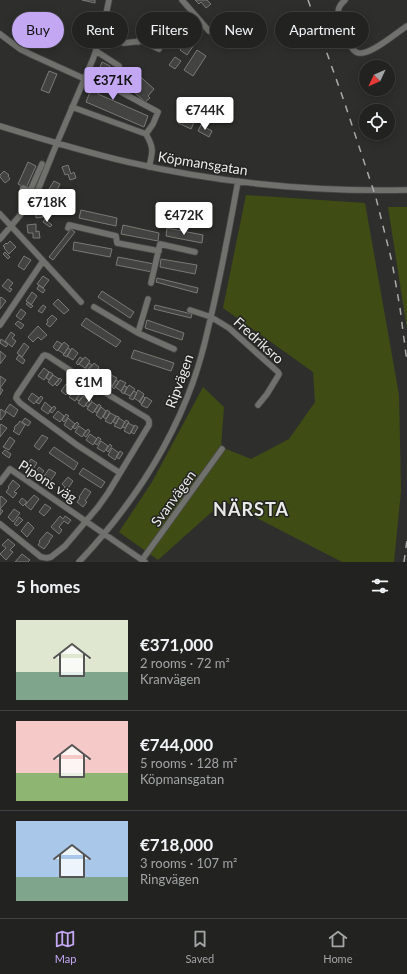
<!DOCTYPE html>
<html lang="en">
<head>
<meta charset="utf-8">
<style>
	:root { --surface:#222321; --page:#2a2b2a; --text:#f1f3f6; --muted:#a2a4a5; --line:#3f403f; --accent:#c3a7f2 }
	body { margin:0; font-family:Lato,sans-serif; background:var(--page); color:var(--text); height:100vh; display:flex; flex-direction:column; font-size:15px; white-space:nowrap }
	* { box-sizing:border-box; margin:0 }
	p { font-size:13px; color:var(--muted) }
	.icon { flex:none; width:22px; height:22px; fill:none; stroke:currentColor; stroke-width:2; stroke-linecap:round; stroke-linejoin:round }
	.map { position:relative; height:562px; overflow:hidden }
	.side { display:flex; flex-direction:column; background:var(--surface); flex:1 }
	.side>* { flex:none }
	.top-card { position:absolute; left:12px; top:12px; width:383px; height:36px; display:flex; gap:8px }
	.needle { width:26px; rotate:226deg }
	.fabs { position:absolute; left:359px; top:60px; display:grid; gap:8px }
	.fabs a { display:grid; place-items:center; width:36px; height:36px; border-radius:50%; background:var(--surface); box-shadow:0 2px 10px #0003,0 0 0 1px var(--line); font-size:20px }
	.price { position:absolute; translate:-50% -34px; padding:0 9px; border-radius:4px; background:#fff; color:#222; font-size:13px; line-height:26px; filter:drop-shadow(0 1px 2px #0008) }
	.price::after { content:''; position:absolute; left:50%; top:24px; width:12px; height:9px; margin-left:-6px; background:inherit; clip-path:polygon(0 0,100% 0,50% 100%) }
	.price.selected { background:var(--accent); color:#111 }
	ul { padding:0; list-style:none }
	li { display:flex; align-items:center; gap:12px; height:100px; padding:0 16px }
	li+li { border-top:1px solid var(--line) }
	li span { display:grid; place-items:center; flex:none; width:112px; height:80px; border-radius:0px; color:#555 }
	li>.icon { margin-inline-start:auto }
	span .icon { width:48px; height:48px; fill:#fffc; stroke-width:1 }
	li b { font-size:17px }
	h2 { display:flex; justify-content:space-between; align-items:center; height:48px; padding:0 16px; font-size:17px }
	.tag { padding:0 14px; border-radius:18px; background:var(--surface); box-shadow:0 2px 10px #0003,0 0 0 1px var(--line); font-size:14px; line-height:36px }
	.tag.selected { background:var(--accent); color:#111 }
	.tabs { display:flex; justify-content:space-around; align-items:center; height:56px; border-top:1px solid var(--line); background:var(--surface); font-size:11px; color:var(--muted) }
	.tabs a { display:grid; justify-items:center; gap:2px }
	.tabs .selected { color:var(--accent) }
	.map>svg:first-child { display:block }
	.green { fill:#3f4c14 }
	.building { fill:#434441; stroke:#797a76 }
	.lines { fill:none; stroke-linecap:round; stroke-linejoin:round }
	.minor-casing { stroke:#494a47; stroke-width:7 }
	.minor { stroke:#70716d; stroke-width:5.5 }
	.rail { stroke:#aaaba8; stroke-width:1.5; stroke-dasharray:7 7; stroke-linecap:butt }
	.labels { text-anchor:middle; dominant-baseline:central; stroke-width:3; stroke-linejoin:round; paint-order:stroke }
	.street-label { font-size:14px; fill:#eaeae8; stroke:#242522 }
	.district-label { font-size:18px; font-weight:bold; letter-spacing:1px; fill:#eaeae8; stroke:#242522 }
</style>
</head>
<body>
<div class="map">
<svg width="407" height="562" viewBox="0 0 407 562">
	<rect width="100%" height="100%" fill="#2e2f2c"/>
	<path class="green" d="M246,195L365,203L399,395L401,491L394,562H342L224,501L158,560L119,532L152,482L203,387L224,407L221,447L251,459L289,439L315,402L313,372L223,308Z
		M388,207H407V329Z"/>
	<path class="building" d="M82,0H95V3Z
		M195,0H207L211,4L206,8L201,2L199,4Z
		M164,13L171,18L154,43L147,38Z
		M79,17L97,24L94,31L89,29L86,39L73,34Z
		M189,37L196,42L187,55L180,50Z
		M197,50L206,56L193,76L184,70Z
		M175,57L181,61L175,69L169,65Z
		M102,62L110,66L98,94L148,116L144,127L86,102Z
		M133,70L154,89L148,96L150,98L145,102L122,81Z
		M49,71L57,74L49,93L41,90Z
		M184,108L198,114L191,129L178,123Z
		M201,125L212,131L209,137L198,131Z
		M28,162L36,166L26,188L18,184Z
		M68,165L71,174L74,172L76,178L70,180L68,174L65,175L62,167Z
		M4,171L9,175L8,176L10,179L5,183L0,177V175Z
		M54,181L60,184L56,192L49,189Z
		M46,194L53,197L48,205L42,202Z
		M63,204L66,206L63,213L56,210L58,206L61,208Z
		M36,210H42L43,217L36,218Z
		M81,210L117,218L116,226L79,218Z
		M45,219L52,225L50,227L43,222Z
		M36,224V232L39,231L40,238H33V233H28L27,225Z
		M123,225L159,233L158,241L121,234Z
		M167,228L203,235L202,243L166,236Z
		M71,229L75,232L53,260L49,257Z
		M10,241L16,247L9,254L4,248L5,247L3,246L6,243L7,244Z
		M74,242L112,249L110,257L73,250Z
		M5,252L10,257L8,259L3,254Z
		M24,256L31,260L24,270L18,266Z
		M118,257L154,264L152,272L116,265Z
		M161,259L197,265L195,274L160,267Z
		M43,276L49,280L43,288L37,284Z
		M157,278L198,288L197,293L156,282Z
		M8,279L13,283L9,288L12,289L10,292L2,286Z
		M39,285L45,290L43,293L37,289Z
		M102,291L134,312L130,318L98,297Z
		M32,292L37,296L31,305L26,301Z
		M1,297L6,301L0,309V298Z
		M58,299L69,310L64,314L53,304Z
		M28,302L33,306L31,308L26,304Z
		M43,305L46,307L42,313L38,311Z
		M155,305L192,314L191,318L154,309Z
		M21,309L26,313L21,320L16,316Z
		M52,315L57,319L50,327L46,324L48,322L47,320Z
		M86,318L121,341L116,347L81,325Z
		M147,320L184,333L182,340L145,328Z
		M18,321L24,325L21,329L15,324Z
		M38,326L47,335L41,340L38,337L33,342L28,337Z
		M11,332L15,335L12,338L16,341L12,347L5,341Z
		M1,339L8,344L6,347L0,343Z
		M57,341L62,344L57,351L53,347Z
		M64,342L69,346L64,354L58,350Z
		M24,343L29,347L22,357L17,353Z
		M68,348L71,350L67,357L63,355Z
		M72,348L78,353L73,360L67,356Z
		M134,350L174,363L171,371L131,358Z
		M0,351L6,356L0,364Z
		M19,355L25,360L23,364L16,359Z
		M80,357L83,359L78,365L76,363Z
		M85,357L90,361L85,368L79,364Z
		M89,363L92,365L87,371L85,369Z
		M94,363L99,367L94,374L88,370Z
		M44,368L49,372L44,380L38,376Z
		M98,368L101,371L96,378L93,375Z
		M102,369L108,373L103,381L97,376Z
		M49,372H50L53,374L49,380L46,378Z
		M53,375L59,379L53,386L48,382Z
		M107,375L110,377L106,384L102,381Z
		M111,375L117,378L112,386L106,382Z
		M0,376L6,380L0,388L3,390L0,395Z
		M60,378L62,380L57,386L55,384Z
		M116,380L119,382L114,389L112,387Z
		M120,380L126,383L121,391L115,387Z
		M66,384L72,388L66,395L61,391Z
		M129,385L135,389L130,396L124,393Z
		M124,386L127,387L124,394L121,392Z
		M73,387L75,389L70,395L68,393Z
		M75,390L80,394L75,401L69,397Z
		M138,390L144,394L140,402L134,398Z
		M134,391L137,393L133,400L129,398Z
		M32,393L39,398L34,404L28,399Z
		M81,393L84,395L79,401L76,399Z
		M41,396L43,398L39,404L36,402Z
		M83,396L89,400L84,407L78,403Z
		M143,396L145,398L142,404L139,402Z
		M146,397L152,401L147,408L141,405Z
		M90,399L92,401L88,407L85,405Z
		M45,402L52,408L48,414L41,409Z
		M92,402L98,406L93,413L87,409Z
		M10,404L18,410L14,417L5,411Z
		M99,404L101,406L97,413L94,411Z
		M54,406L56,408L52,413L49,411Z
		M101,407L106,411L101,419L96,415Z
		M1,409L6,413L1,420L0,419V411Z
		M107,410L110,412L106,419L103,417Z
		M58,411L64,416L60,422L53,417Z
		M110,413L116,416L111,424L105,421Z
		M66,414L69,416L64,422L62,420Z
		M116,416L119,417L116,424L113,422Z
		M25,418L31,422L28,426L22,422Z
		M68,418L75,424L71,430L64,425Z
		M119,418L125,422L121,429L114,426Z
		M126,420L129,422L125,428L122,427Z
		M20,421L25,425L19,435L13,431L15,429L14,428L16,425H17Z
		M77,422L79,424L75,429L72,427Z
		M128,423L134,426L130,434L124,431Z
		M1,424L7,428L0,437V426Z
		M135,425L138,427L134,434L131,432Z
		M79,426L86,431L82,437L75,432Z
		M88,429L90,431L86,437L83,435Z
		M90,434L97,439L93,445L86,440Z
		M42,435L48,438L39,450L34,446Z
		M10,437L15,441L9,450L3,447Z
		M98,437L101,439L97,445L94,443Z
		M101,441L108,446L104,452L97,448Z
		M110,444L112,446L108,452L106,450Z
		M54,447L78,463L74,470L49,453Z
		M112,448L119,453L115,460L108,455Z
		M5,450L11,454L9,458L2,453Z
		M120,451L123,453L119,459L116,457Z
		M31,459L37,463L31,472L25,468Z
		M39,467L44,471L39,477L34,474Z
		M83,468L105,482L101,488L79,474Z
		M49,469L56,473L48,484L42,479Z
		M68,477L73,481L67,490L70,491L67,495L61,492L65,487L62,484Z
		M13,480L20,486L14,492L17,493L13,498L6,492L9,488L8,487Z
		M85,488L91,492L85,501L87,502L83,507L77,502L80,498L79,497Z
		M34,495L39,499L31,510L25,505Z
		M1,496L7,501L0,509L3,511L0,515V498Z
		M22,498L27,502L23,506L19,502Z
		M45,504L51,508L44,516L39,512Z
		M14,509L20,513L13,522L8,517Z
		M60,516L63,519L65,516L71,520L68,524L64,521L59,527L62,530L59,534L51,527Z
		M19,517L23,520L17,526L14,524Z
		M28,522L34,528L27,537L21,531Z
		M47,532L53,536L49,541H50L44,549L38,545L40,542L39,541Z
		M8,539L15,545L10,550L13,552L6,560L0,554L6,548L2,545Z
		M22,554L30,560L28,562H15Z"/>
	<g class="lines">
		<g class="minor-casing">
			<path id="minor" d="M182,0L209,31
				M345,0C341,4 338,7 338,13C340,20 343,27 345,33C348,39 350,49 356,52C367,59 397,32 407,26
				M0,34L20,49L32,55L85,79
				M101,37L124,43L143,41L159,49
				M138,42L153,15
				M96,51L119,66L110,86L158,112L153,124L146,134
				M72,107L146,134C154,148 153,151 149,167
				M0,126C42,139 85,152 128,162C219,183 314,192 407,190
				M23,188L32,192
				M30,191L42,164
				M0,214L81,302
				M68,228L69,225L116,236L117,243L159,251
				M0,239L27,207L35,197L40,185L57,143L93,59L103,29L109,0
				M151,283L160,244L195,252
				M94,307L138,333L148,299
				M190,310L211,317L229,328L278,372L279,374L278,376L267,394L258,405
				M0,325L43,261
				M138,333L174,349
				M0,482L10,469L145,562
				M0,524L41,557L47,558L51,557L65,546L98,507L108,493L149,425V421L147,418L94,386L48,356L45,355L43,356L17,395L16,398L20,403L77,445L120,473
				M142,560L222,449
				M79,562C128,510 169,449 193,382C199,365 204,347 208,329C220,280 229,231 238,181"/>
		</g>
		<use href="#minor" class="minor"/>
		<path class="rail" d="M308,0L344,101L376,198L392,262L400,308L407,362
			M404,562L407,540"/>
	</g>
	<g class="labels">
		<g class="street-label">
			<text transform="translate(203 163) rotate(9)">Köpmansgatan</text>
			<text transform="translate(259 340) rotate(42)">Fredriksro</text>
			<text transform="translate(179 381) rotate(-70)">Ripvägen</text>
			<text transform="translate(48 481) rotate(33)">Pipons väg</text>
			<text transform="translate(173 498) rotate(-54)">Svanvägen</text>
		</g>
		<g class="district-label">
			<text x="251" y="509">NÄRSTA</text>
		</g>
	</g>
</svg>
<div class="fabs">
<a><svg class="needle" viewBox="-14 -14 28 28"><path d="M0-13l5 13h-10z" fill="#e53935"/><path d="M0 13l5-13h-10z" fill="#a2a4a5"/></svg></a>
<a><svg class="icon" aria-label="locate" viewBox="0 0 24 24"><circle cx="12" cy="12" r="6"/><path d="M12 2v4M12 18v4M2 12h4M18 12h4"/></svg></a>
</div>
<b class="price selected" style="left:113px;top:101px">€371K</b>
<b class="price" style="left:205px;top:131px">€744K</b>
<b class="price" style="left:47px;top:223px">€718K</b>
<b class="price" style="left:184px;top:236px">€472K</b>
<b class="price" style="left:89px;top:403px">€1M</b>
<div class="top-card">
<a class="tag selected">Buy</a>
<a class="tag">Rent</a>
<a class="tag">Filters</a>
<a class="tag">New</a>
<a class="tag">Apartment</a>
</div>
</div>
<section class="side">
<h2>5 homes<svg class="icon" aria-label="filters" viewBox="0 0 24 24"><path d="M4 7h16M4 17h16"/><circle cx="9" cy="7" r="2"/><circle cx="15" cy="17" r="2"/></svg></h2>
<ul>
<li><span style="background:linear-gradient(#dfe7d0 65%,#7fa58c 0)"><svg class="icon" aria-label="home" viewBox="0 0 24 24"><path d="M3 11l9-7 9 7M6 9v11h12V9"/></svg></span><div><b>€371,000</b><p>2 rooms · 72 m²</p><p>Kranvägen</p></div></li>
<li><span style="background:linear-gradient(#f6c9c9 65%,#8fb573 0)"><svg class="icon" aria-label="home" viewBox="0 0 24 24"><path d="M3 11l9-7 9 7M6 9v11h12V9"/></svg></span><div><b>€744,000</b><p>5 rooms · 128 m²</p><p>Köpmansgatan</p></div></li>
<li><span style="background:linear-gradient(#a9c7e8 70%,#7fa58c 0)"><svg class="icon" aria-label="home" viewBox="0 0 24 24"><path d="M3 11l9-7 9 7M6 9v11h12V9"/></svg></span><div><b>€718,000</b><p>3 rooms · 107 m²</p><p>Ringvägen</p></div></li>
</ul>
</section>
<nav class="tabs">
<a class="selected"><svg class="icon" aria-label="map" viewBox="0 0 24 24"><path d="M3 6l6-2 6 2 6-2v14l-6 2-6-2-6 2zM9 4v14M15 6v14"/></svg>Map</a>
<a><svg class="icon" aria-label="saved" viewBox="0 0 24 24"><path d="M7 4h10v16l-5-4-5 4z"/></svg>Saved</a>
<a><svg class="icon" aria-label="home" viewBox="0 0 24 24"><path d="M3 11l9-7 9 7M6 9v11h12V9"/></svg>Home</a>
</nav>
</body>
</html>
